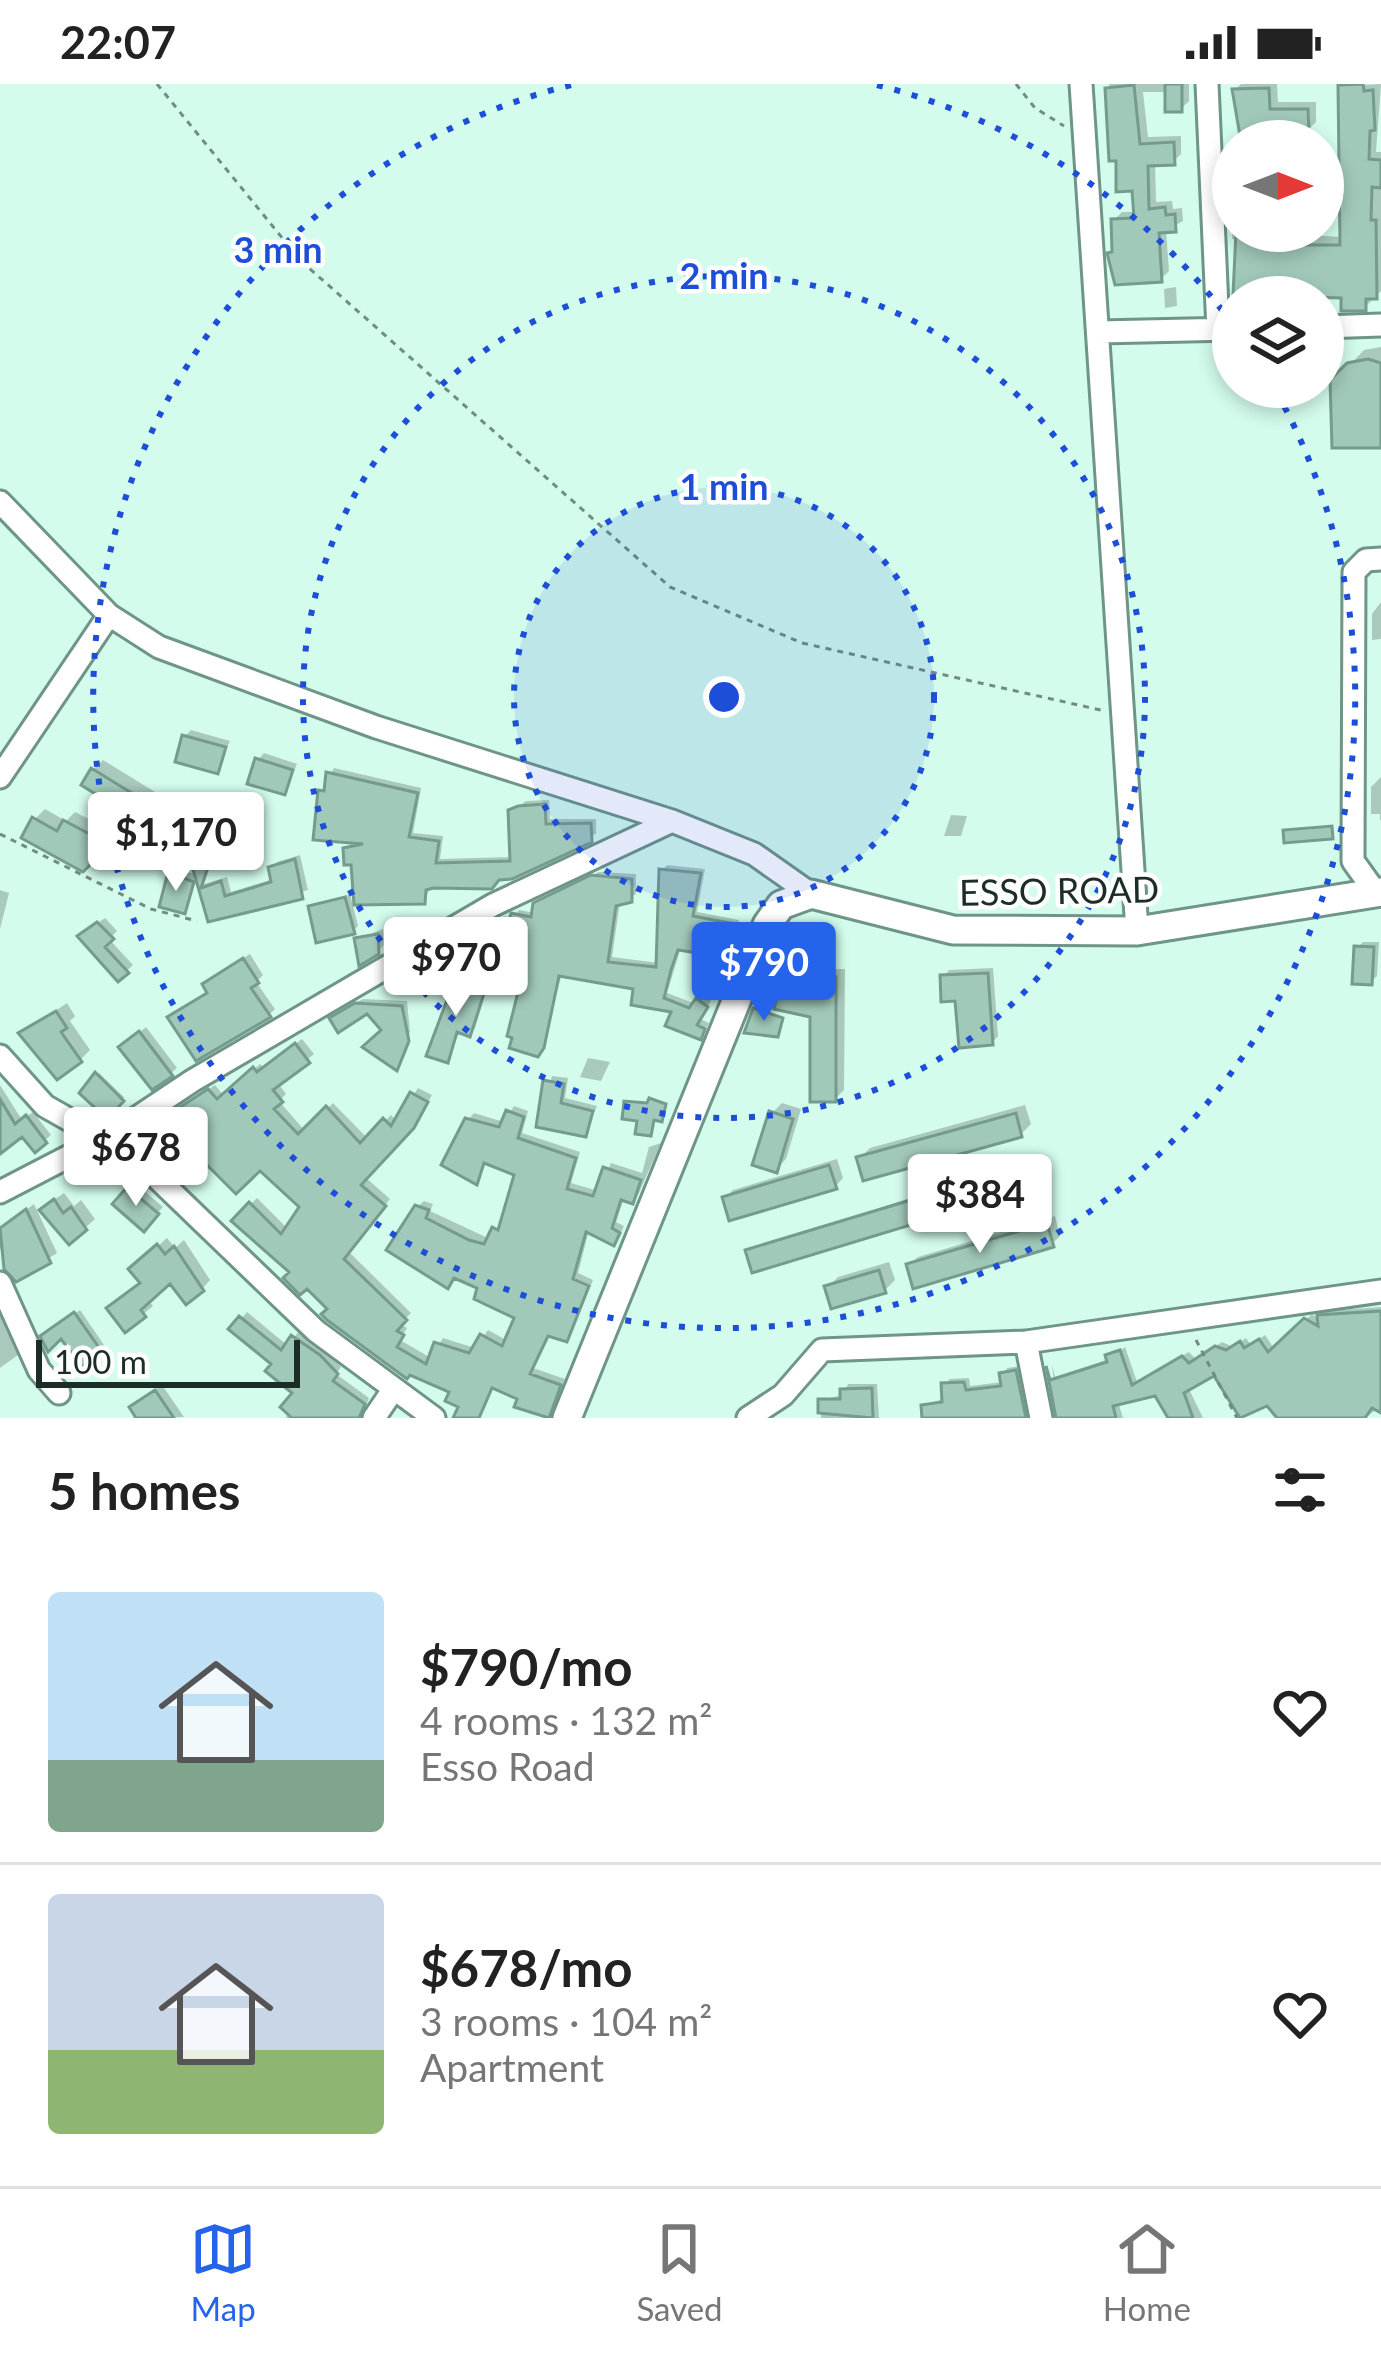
<!DOCTYPE html>
<html lang="en">
<head>
<meta charset="utf-8">
<style>
	:root { --surface:#fff; --page:#f6f6f6; --text:#222; --muted:#767676; --line:#e0e0e0; --accent:#2563eb }
	body { margin:0; font-family:Lato,sans-serif; background:var(--page); color:var(--text); height:100vh; display:flex; flex-direction:column; font-size:45px; white-space:nowrap }
	* { box-sizing:border-box; margin:0 }
	p { font-size:39px; color:var(--muted) }
	.icon { flex:none; width:66px; height:66px; fill:none; stroke:currentColor; stroke-width:2; stroke-linecap:round; stroke-linejoin:round }
	.map { position:relative; height:1334px; overflow:hidden }
	.details { display:flex; flex-direction:column; background:var(--surface); flex:1 }
	.details>* { flex:none }
	.needle { width:78px; rotate:90deg }
	.controls { position:absolute; left:1212px; top:36px; display:grid; gap:24px }
	.controls a { display:grid; place-items:center; width:132px; height:132px; border-radius:50%; background:var(--surface); box-shadow:0 6px 18px #0003; font-size:60px }
	.scale { position:absolute; left:36px; bottom:30px; width:264px; box-sizing:border-box; padding-left:12px; border:6px solid #1c2c26; border-top:0; font-size:33px; line-height:42px; white-space:nowrap; color:#1c2c26; -webkit-text-stroke:9px #fefefe; paint-order:stroke }
	.price { position:absolute; translate:-50% -102px; padding:0 27px; border-radius:12px; background:#fff; color:#222; font-size:39px; line-height:78px; filter:drop-shadow(0 3px 6px #0008) }
	.price::after { content:''; position:absolute; left:50%; top:72px; width:36px; height:27px; margin-left:-18px; background:inherit; clip-path:polygon(0 0,100% 0,50% 100%) }
	.price.on { background:var(--accent); color:#fff }
	ul { padding:0; list-style:none }
	li { display:flex; align-items:center; gap:36px; height:300px; padding:0 48px }
	li+li { border-top:3px solid var(--line) }
	li span { display:grid; place-items:center; flex:none; width:336px; height:240px; border-radius:12px; color:#555 }
	li>.icon { margin-inline-start:auto }
	span .icon { width:144px; height:144px; fill:#fffc; stroke-width:1 }
	li b { font-size:51px }
	h2 { display:flex; justify-content:space-between; align-items:center; height:144px; padding:0 48px; font-size:51px }
	.status { display:flex; justify-content:space-between; align-items:center; height:84px; padding:0 60px; background:var(--surface); direction:ltr }
	.status svg { height:33px; fill:currentColor }
	.tabs { display:flex; justify-content:space-around; align-items:center; height:168px; border-top:3px solid var(--line); background:var(--surface); font-size:33px; color:var(--muted) }
	.tabs a { display:grid; justify-items:center; gap:6px }
	.tabs .on { color:var(--accent) }
	.map>svg:first-child { display:block }
	.shadow { fill:#0003 }
	.building { fill:#a1c9ba; stroke:#759b8d; stroke-width:3 }
	.lines { fill:none; stroke-linecap:round; stroke-linejoin:round }
	.minor-casing { stroke:#6e9587; stroke-width:27 }
	.tertiary-casing { stroke:#6e9587; stroke-width:33 }
	.path { stroke:#718c82; stroke-width:3; stroke-dasharray:6 6; stroke-linecap:butt }
	.minor { stroke:#fff; stroke-width:21 }
	.tertiary { stroke:#fff; stroke-width:27 }
	.ring { fill:none; stroke:#1d4ed8; stroke-width:6; stroke-dasharray:6 12 }
	.labels { text-anchor:middle; dominant-baseline:central; stroke-width:9; stroke-linejoin:round; paint-order:stroke }
	.street-label { font-size:36px; fill:#1c2c26; stroke:#fefefe }
	.centre { fill:#1d4ed8; stroke:#fefefe; stroke-width:6 }
	.ring-label { font-size:36px; text-anchor:middle; font-weight:bold; fill:#1d4ed8; stroke:#fefefe; stroke-width:9; stroke-linejoin:round; paint-order:stroke }
</style>
</head>
<body>
<div class="status"><b>22:07</b><svg viewBox="0 0 49 12"><path d="M0 12V9h3v3zM5 12V6h3v6zM10 12V3h3v9zM15 12V0h3v12zM26 1h20v11H26zM47 4h2v5h-2z"/></svg></div>
<div class="map">
<svg width="1381" height="1334" viewBox="0 0 1381 1334">
	<rect width="100%" height="100%" fill="#d3fcec"/>
	<path class="shadow" d="M1109,0H1189V17L1181,25L1168,8H1143L1148,53L1181,52V70L1173,78H1155L1156,118L1172,117L1173,125L1182,124L1183,137L1166,146L1169,187L1161,195L1112,190L1114,136L1122,128H1137L1135,104L1118,74H1111Z
		M1241,0H1277L1278,18H1316V38L1307,47L1266,48V57H1243L1242,21L1235,6Z
		M1381,0L1376,68H1381V207L1364,224L1344,211L1240,213L1239,155H1232L1233,137V147L1343,153L1341,2Z
		M1176,203L1177,222L1165,224L1164,205Z
		M1381,263V361L1333,298L1364,266Z
		M1381,518V555L1372,556V530Z
		M191,646L230,657L217,686L185,652Z
		M264,669L297,680L284,708L258,676Z
		M103,676L155,708L137,732L93,686Z
		M334,684L421,704L413,749L443,752L440,775L513,773L511,728L526,717L549,716L550,735H596V750L430,803L424,818L354,778L346,765L355,756L321,708Z
		M1381,693V736H1380V730H1371V703Z
		M45,725L66,737L75,728L122,752L104,777L35,735Z
		M951,731L967,732L961,752H944Z
		M215,734L225,737L204,800L227,793L231,808L273,795L271,784L277,778L300,771L308,806L210,835L195,782Z
		M667,781L705,785L697,828L739,836L729,871L681,863L667,909L696,920L703,911L711,917L700,935L709,939L705,948L700,953L675,925L637,903L562,889L542,964L530,874L486,846L505,832L512,835L519,826L535,829L541,814L599,788L636,790V810L620,818L612,873L659,879L662,786Z
		M177,784L198,792L184,827L171,789Z
		M0,806L9,809L0,845Z
		M350,810L358,842L353,847L311,823Z
		M105,834L117,847L109,855L133,881L119,894L86,847Z
		M804,844L817,848L811,863L798,859Z
		M383,845L384,861L377,868L357,855Z
		M1363,858H1379L1377,892L1371,898L1357,864Z
		M250,870L263,891L256,898L275,925L269,931L210,907L212,895Z
		M993,884L998,952L992,959L943,893L949,886Z
		M823,885H845L844,1006L835,1015L813,931L784,897L793,888L815,893Z
		M472,893L489,898L475,944L470,950L460,946L448,975L455,902Z
		M363,915L407,917L410,948L397,984L384,946L367,926L338,929Z
		M67,919L75,932L70,937L90,966L80,976L22,949Z
		M146,943L177,984L171,989L128,958Z
		M302,955L314,970L278,999L286,1010L279,1017L305,1047L333,1019L368,1055L391,1031L397,1037L418,1004L432,1011L419,1034L365,1093L390,1115L348,1167L411,1229L400,1240L407,1244L400,1256L431,1274L443,1254L475,1264L488,1246L508,1257L518,1232L481,1202L455,1191L417,1123L424,1117L433,1120L430,1127L490,1155L501,1139L517,1089L487,1077L476,1097L468,1036L474,1029L504,1038L514,1022L528,1027L522,1049L580,1068L571,1099L598,1107L611,1079L642,1089L649,1063L661,1059L638,1111L632,1117L624,1114L616,1138L624,1142L619,1153L613,1159L589,1146L578,1189L593,1196L572,1248L566,1254L550,1249L533,1284L565,1295L548,1332L494,1302L479,1334H456L462,1321L453,1306L331,1225L235,1136L257,1114L288,1145L303,1122L260,1083L188,1052L180,1024L215,1001L224,1012L260,980L264,984Z
		M588,974L610,978L601,997L580,993Z
		M99,989L124,1013L107,1031L83,1008Z
		M552,992L568,994L565,1014L597,1022L585,1050L540,1041Z
		M0,1001L22,1036L33,1028L51,1051L35,1065L23,1048L0,1059Z
		M782,1019L801,1025L786,1075L776,1085L772,1029Z
		M1025,1021L1031,1040L1021,1050L860,1074L870,1064Z
		M1040,1072L1045,1090L1035,1100L965,1101L975,1091Z
		M837,1075L843,1094L835,1103L725,1114L733,1106Z
		M135,1099L163,1123L144,1144L116,1120Z
		M64,1109L74,1122L81,1116L95,1135L70,1157L52,1117Z
		M916,1112L922,1131L916,1137L749,1167Z
		M34,1120L57,1169L17,1194L0,1164V1145Z
		M1055,1132L1060,1152L1052,1160L909,1181L918,1173Z
		M167,1154L175,1164L184,1156L210,1196L202,1205L171,1196L148,1216L153,1222L125,1245L144,1198L132,1185Z
		M889,1178L895,1196L885,1206L828,1203L838,1193Z
		M1381,1223V1322L1365,1334L1268,1318L1243,1333L1215,1288L1188,1303L1203,1334H1171L1157,1308L1118,1318L1123,1334H1058L1052,1280L1055,1293L1109,1275L1125,1263L1137,1298L1189,1268L1196,1275L1222,1258L1233,1263L1246,1254L1251,1261L1265,1251L1275,1266L1312,1230L1318,1234L1326,1227Z
		M80,1226L104,1261L100,1266L48,1248Z
		M0,1227L19,1262L18,1271L0,1284Z
		M247,1228L288,1262L299,1247L325,1266L341,1283L336,1290L369,1314L361,1334H286L296,1309L275,1279L233,1244Z
		M1021,1282L1033,1334H926L924,1322L945,1314L949,1295L969,1294L970,1302L1003,1298L1007,1284Z
		M848,1300H877L879,1334H821V1316L843,1311Z
		M162,1301L184,1333L137,1334L139,1317Z"/>
	<path class="building" d="M1165,0H1182V28H1165Z
		M1363,0L1364,7L1373,6L1375,46L1370,47L1369,75L1381,76V104L1372,103L1371,136H1376L1377,215H1366V227H1341V214L1233,211L1236,147H1271V161H1340L1338,1Z
		M1134,1L1140,60L1174,58L1175,81L1148,82L1149,125L1165,123L1166,131L1175,130L1176,148L1159,149L1162,198L1115,201L1107,169L1112,168L1111,135L1134,134L1132,107L1116,108V77H1109L1105,4Z
		M1269,4L1270,25H1308L1309,50L1240,52L1232,5Z
		M1368,275L1381,279V364H1332L1330,296L1347,279Z
		M182,651L226,663L218,690L175,678Z
		M255,674L293,686L285,711L247,700Z
		M91,684L148,719L137,736L81,701Z
		M326,688L418,709L409,753L439,757L436,779L510,777L508,726L518,722L545,720L546,740L591,739L592,758L512,795L499,796L492,805L433,804L426,806L425,820L354,821L351,781H344L343,764L363,760L313,756L318,706L324,707Z
		M32,733L57,747L63,736L114,763L105,781L95,776L83,788L21,754Z
		M206,739L221,744L201,804L221,797L225,812L271,798L268,783L295,775L303,815L208,838L192,782Z
		M1332,742L1333,755L1284,759L1283,746Z
		M659,785L701,789L693,832L735,840L730,874L678,866L671,886L664,914L689,924L696,914L708,923L697,941L705,945L701,956L665,942L671,928L631,921L633,905L559,892L544,964L538,973L509,964L512,954L507,952L526,876L484,869L485,863L478,861L483,844H493L497,836L508,840L511,829L531,833L533,819L591,791L632,795V818L616,822L608,878L656,883Z
		M168,788L194,798L185,830L159,823Z
		M345,813L355,850L316,859L308,822Z
		M97,838L114,855L105,863L129,889L118,898L77,852Z
		M378,850L379,870L359,882L354,854Z
		M1354,862L1374,863L1372,901L1352,900Z
		M243,874L259,899L251,904L271,933L196,977L167,933L207,909L202,900Z
		M988,889L993,961L959,964L955,917L941,918L940,891Z
		M811,893H836V1018H810V933L774,925L781,896L810,903Z
		M464,897L486,903L470,953L457,948L448,979L426,972L453,900L462,903Z
		M355,919L402,922L409,957L397,987L362,963L381,946L367,930L338,949L329,934Z
		M753,924L783,934L778,953L744,949Z
		M56,927L67,944L61,948L82,978L57,996L18,949Z
		M139,947L173,992L152,1006L118,963Z
		M295,959L310,979L273,1006L283,1018L274,1025L298,1050L326,1022L360,1059L383,1034L391,1042L410,1008L428,1018L414,1044L361,1101L386,1122L344,1175L407,1236L397,1247L404,1251L397,1263L426,1280L434,1258L469,1269L480,1250L502,1262L514,1234L474,1215L477,1204L454,1194L448,1205L386,1166L415,1121L429,1126L426,1134L469,1156L484,1160L492,1143L498,1146L514,1091L484,1079L477,1101L441,1081L465,1034L499,1043L506,1026L524,1033L518,1054L576,1074L567,1105L593,1112L603,1083L641,1096L633,1120L621,1116L612,1144L620,1149L614,1162L586,1148L573,1195L589,1202L567,1258L548,1252L530,1290L561,1301L549,1334L514,1323L517,1315L492,1304L479,1334H453L458,1323L445,1317L449,1308L410,1291L407,1295L327,1236L321,1230L327,1225L307,1205L300,1211L283,1194L289,1188L231,1137L249,1118L281,1150L299,1123L260,1087L236,1110L205,1079L187,1095L164,1071L184,1052L171,1029L208,1005L217,1015L253,983L257,988Z
		M95,988L124,1017L107,1035L79,1009Z
		M543,996L564,1000L561,1019L593,1027L586,1053L536,1043Z
		M649,1014L666,1020L662,1038L654,1036L651,1052L635,1050L637,1037L622,1035L624,1017L647,1019Z
		M0,1015L15,1040L26,1031L47,1059L35,1069L22,1053L0,1070Z
		M769,1027L793,1035L777,1089L752,1081Z
		M1016,1029L1022,1053L863,1097L856,1073Z
		M1030,1080L1037,1103L968,1123L961,1100Z
		M829,1081L837,1105L729,1137L722,1113Z
		M127,1103L159,1130L144,1148L112,1120Z
		M54,1115L63,1129L71,1123L87,1146L69,1161L39,1126Z
		M911,1116L917,1139L752,1189L745,1166Z
		M26,1125L51,1179L16,1198L4,1185L0,1144Z
		M1047,1139L1054,1163L913,1205L906,1180Z
		M157,1160L165,1170L174,1162L204,1207L186,1221L170,1200L141,1226L146,1233L125,1249L106,1224L140,1199L128,1185Z
		M879,1186L886,1209L831,1225L824,1202Z
		M1381,1227V1329L1372,1324L1365,1334H1277L1267,1322L1240,1334L1214,1292L1184,1309L1193,1334H1168L1155,1312L1113,1322L1116,1334H1056L1046,1282L1050,1296L1107,1278L1105,1271L1120,1266L1132,1301L1182,1272L1189,1279L1215,1262L1226,1266L1240,1257L1244,1264L1259,1255L1268,1268L1304,1234L1318,1242L1317,1231Z
		M74,1228L102,1268L82,1283L61,1255L48,1268L40,1252Z
		M239,1232L281,1266L291,1251L320,1271L338,1290L333,1297L365,1320L359,1334H292L280,1323L292,1309L265,1287L271,1280L228,1245Z
		M1016,1286L1026,1334H922L921,1321L942,1318L941,1299L964,1298L966,1306L1001,1302L999,1289Z
		M872,1304L873,1334L818,1329V1315H840V1305Z
		M155,1306L174,1334H136L129,1323Z"/>
	<g class="lines">
		<g class="minor-casing">
			<path id="minor" d="M1081,0L1137,847
				M1207,0L1218,246
				M1323,243L1381,241
				M1099,248L1233,245
				M0,418L109,531L159,563L376,643L672,737L754,770L811,810
				M0,693L109,531
				M1376,809L1353,777L1354,488L1366,476L1381,475
				M0,972L45,1022L121,1065L155,1092L316,1247L434,1334
				M0,1108L114,1049L192,997L493,821L672,737
				M0,1199L39,1286L59,1309
				M1026,1258L1041,1334
				M374,1334L393,1306
				M748,1334L783,1311L822,1266L1026,1258L1381,1207"/>
		</g>
		<g class="tertiary-casing">
			<path id="tertiary" d="M567,1334L767,841L781,821L811,810L953,846L1137,847L1381,808"/>
		</g>
		<path class="path" d="M157,0L301,177L670,503L802,559L1105,627
			M1016,0L1035,24L1064,42
			M0,750L151,825L197,837
			M1196,1256L1237,1334"/>
		<use href="#minor" class="minor"/>
		<use href="#tertiary" class="tertiary"/>
	</g>
	<circle cx="724" cy="613" r="210" fill="#1d4ed8" fill-opacity=".12"/>
	<g class="ring">
		<circle cx="724" cy="613" r="210"/>
		<circle cx="724" cy="613" r="421"/>
		<path d="M877 1A631 631 0 0 1 1231 238M1276 307A631 631 0 1 1 571 1"/>
	</g>
	<g class="labels">
		<g class="street-label">
			<text transform="translate(1059 806) rotate(-1)">ESSO ROAD</text>
		</g>
	</g>
	<circle cx="724" cy="613" r="18" class="centre"/>
	<g class="ring-label">
		<text x="278" y="179">3 min</text>
		<text x="724" y="205">2 min</text>
		<text x="724" y="416">1 min</text>
	</g>
</svg>
<div class="controls">
<a><svg class="needle" viewBox="-14 -14 28 28"><path d="M0-13l5 13h-10z" fill="#e53935"/><path d="M0 13l5-13h-10z" fill="#767676"/></svg></a>
<a><svg class="icon" aria-label="layers" viewBox="0 0 24 24"><path d="M12 4l9 5-9 5-9-5zM3 14l9 5 9-5"/></svg></a>
</div>
<div class="scale">100 m</div>
<b class="price" style="left:176px;top:810px">$1,170</b>
<b class="price" style="left:456px;top:935px">$970</b>
<b class="price on" style="left:764px;top:940px">$790</b>
<b class="price" style="left:136px;top:1125px">$678</b>
<b class="price" style="left:980px;top:1172px">$384</b>
</div>
<section class="details">
<h2>5 homes<svg class="icon" aria-label="filters" viewBox="0 0 24 24"><path d="M4 7h16M4 17h16"/><circle cx="9" cy="7" r="2"/><circle cx="15" cy="17" r="2"/></svg></h2>
<ul>
<li><span style="background:linear-gradient(#bfe0f5 70%,#7fa58c 0)"><svg class="icon" aria-label="home" viewBox="0 0 24 24"><path d="M3 11l9-7 9 7M6 9v11h12V9"/></svg></span><div><b>$790/mo</b><p>4 rooms · 132 m²</p><p>Esso Road</p></div><svg class="icon" aria-label="heart" viewBox="0 0 24 24"><path d="M12 20l-8-8c-3-5 5-10 8-4 3-6 11-1 8 4z"/></svg></li>
<li><span style="background:linear-gradient(#c9d6e8 65%,#8fb573 0)"><svg class="icon" aria-label="home" viewBox="0 0 24 24"><path d="M3 11l9-7 9 7M6 9v11h12V9"/></svg></span><div><b>$678/mo</b><p>3 rooms · 104 m²</p><p>Apartment</p></div><svg class="icon" aria-label="heart" viewBox="0 0 24 24"><path d="M12 20l-8-8c-3-5 5-10 8-4 3-6 11-1 8 4z"/></svg></li>
</ul>
</section>
<nav class="tabs">
<a class="on"><svg class="icon" aria-label="map" viewBox="0 0 24 24"><path d="M3 6l6-2 6 2 6-2v14l-6 2-6-2-6 2zM9 4v14M15 6v14"/></svg>Map</a>
<a><svg class="icon" aria-label="saved" viewBox="0 0 24 24"><path d="M7 4h10v16l-5-4-5 4z"/></svg>Saved</a>
<a><svg class="icon" aria-label="home" viewBox="0 0 24 24"><path d="M3 11l9-7 9 7M6 9v11h12V9"/></svg>Home</a>
</nav>
</body>
</html>
